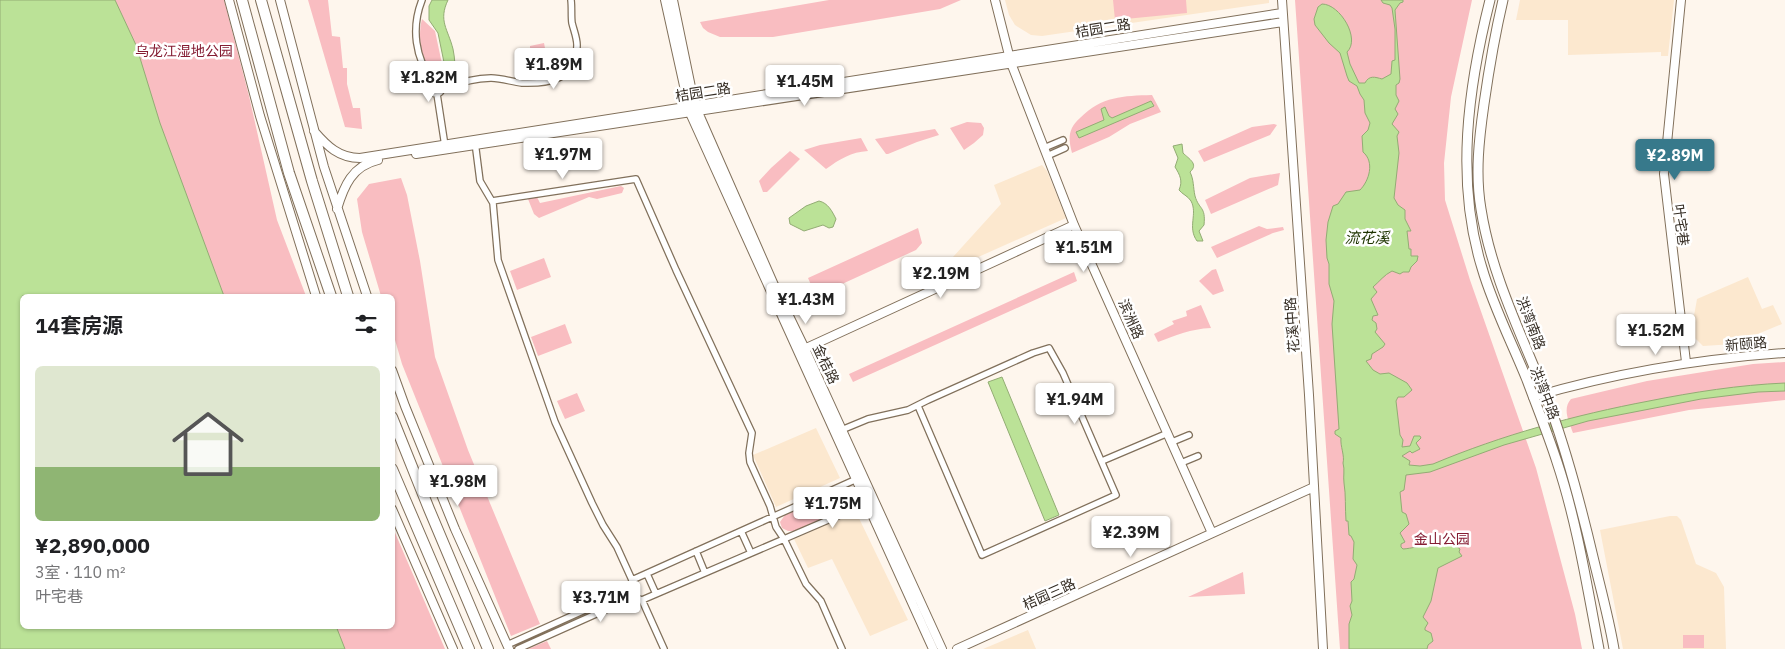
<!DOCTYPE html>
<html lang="zh">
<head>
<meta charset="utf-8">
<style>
	:root { --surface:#fff; --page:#f2f2f2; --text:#202124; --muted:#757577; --accent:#37798b }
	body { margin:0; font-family:"IBM Plex Sans","Noto Sans SC",sans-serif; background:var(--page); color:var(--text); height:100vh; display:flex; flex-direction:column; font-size:19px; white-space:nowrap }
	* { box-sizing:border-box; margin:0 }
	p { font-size:16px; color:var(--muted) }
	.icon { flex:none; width:28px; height:28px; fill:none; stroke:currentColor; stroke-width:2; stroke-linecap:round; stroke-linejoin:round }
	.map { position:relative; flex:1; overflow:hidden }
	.sheet { position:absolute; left:20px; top:294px; width:375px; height:335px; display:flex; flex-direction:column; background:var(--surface); border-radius:8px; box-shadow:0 1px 4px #0004 }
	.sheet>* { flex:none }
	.price { position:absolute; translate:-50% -42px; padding:0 11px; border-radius:5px; background:#fff; color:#222; font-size:16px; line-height:32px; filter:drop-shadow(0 1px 2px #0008) }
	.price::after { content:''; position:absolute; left:50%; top:30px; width:15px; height:11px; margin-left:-8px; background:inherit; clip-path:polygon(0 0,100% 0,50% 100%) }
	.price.active { background:var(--accent); color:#fff }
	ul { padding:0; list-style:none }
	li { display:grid; align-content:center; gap:10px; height:265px; padding:0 15px }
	li span { display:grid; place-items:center; height:155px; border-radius:8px; color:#555 }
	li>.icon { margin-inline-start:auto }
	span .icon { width:90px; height:90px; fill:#fffc; stroke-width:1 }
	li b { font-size:21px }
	h2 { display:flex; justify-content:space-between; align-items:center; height:60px; padding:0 15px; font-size:21px }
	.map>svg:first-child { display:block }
	.built { fill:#fce8cf }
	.green { fill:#f9bdc1 }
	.water { fill:#bbe297; stroke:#93ac74 }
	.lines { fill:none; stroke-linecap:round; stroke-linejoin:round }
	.street-casing { stroke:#81705b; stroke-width:8 }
	.secondary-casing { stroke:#81705b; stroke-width:10 }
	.primary-casing { stroke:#81705b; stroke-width:11 }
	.highway-casing { stroke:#81705b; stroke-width:12 }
	.street { stroke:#fff; stroke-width:5.5 }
	.secondary { stroke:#fff; stroke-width:8 }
	.primary { stroke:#fff; stroke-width:9 }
	.highway { stroke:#fff; stroke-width:10 }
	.labels { text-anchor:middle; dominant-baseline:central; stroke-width:5; stroke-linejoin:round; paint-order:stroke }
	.street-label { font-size:14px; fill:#352d24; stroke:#fff }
	.park-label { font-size:14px; fill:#851d33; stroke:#fff }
	.water-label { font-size:15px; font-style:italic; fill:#1e3400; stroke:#fff }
</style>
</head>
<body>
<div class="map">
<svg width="1785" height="649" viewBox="0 0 1785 649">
	<rect width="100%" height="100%" fill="#fef6ed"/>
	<path class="built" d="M1005,0H1269V3L1042,36L1031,35L1015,25L1009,15Z
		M1520,0H1674L1668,56H1661V52L1568,55V20H1516Z
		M1042,165L1047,171L1066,218L967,262L953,257L1001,204L994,185Z
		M1748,277L1762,309L1773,305L1782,324L1748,338L1750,343L1703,346L1693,336L1692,327L1697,299Z
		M816,428L840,478L776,507L753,455Z
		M856,512L908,620L870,636L832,559L808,568L794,539Z
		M1670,516H1677L1681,520L1696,564L1716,573L1724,587L1726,649H1623L1600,530Z
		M1028,630L1036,649H983Z"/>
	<path class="green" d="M108,0H224L249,96L277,220L306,296H216Z
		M308,0H328L332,36L340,37L343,68H347V84L353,108H360L362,129L345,127Z
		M829,0H961L940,9L773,37H720L708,32L703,28L700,22Z
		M1113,0H1186L1187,13L1115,20Z
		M1295,0H1472L1451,97L1444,163L1445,200L1470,280L1536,468L1575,614L1582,649H1340Z
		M422,19L435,31L445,78H436C421,63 417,39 422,19Z
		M544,43L551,79L531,80L530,46Z
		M1152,95L1161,112L1130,124L1109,137L1072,153C1068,138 1068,129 1080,118C1102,96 1123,96 1152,95Z
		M967,122L981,123L984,128L983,135L974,143L964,150L950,128Z
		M1274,124L1277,125L1270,135L1204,162L1198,151L1252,127Z
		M935,129L939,135L917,142L888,154H886L875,139Z
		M861,138L868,151C851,152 840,159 826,169L804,150L820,145Z
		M790,151L800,159L767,192H763L759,181L771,168Z
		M1280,173L1278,185L1211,214L1205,200L1250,178Z
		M401,178L407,195L420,261L435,357L468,450L540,624L511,636L402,364L393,333L392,296H381L362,232L357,199L369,184Z
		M621,186L624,188L622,193L597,199L589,197L539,218L534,214L528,199L537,197L540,203Z
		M1259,226L1267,229L1283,227L1284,230L1273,233L1217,258L1211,247Z
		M918,228L922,243L916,250L816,296L808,278Z
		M544,258L551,277L517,290L510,271Z
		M1216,269L1224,291L1213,295L1199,281L1212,270Z
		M1074,272L1077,281L853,382L849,374Z
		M1201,305L1211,328C1190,329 1177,335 1158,342L1154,334L1174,324L1172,321L1187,316L1186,311Z
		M565,324L572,343L538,356L531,337Z
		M1785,362V400L1689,410L1573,433C1569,421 1562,409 1571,399L1647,381L1753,364Z
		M577,393L585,411L565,419L557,401Z
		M836,492L845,508L795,531H788L782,528L780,522L785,515Z
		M393,528L445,649H339L330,626H392Z
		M1243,572L1245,594L1188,597Z
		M1683,635H1704V648H1683Z
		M547,641L551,649H528Z"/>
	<path class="water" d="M0,0H115L136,45L160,123L224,296H22V626H336L345,649H0Z
		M432,0H448C438,21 448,29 453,49C455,58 455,68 456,77H447L438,33L429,20V6Z
		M1381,0H1403V2L1400,3L1395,10L1400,79L1399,83L1396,85V95L1399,101L1395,109L1398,114L1392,124L1399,132L1397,136L1399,153L1394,198L1398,205L1405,210V219L1411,231H1407L1409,249H1411V256H1418L1417,261L1411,267L1409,272H1403L1400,274L1392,271C1384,275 1380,281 1373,287L1377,292L1371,299L1378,315L1373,316L1372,320L1376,323L1377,329L1375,332L1385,344L1383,347L1372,354L1371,359L1366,361L1373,370L1380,374L1389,373L1407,383L1412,390L1404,397H1398L1396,401L1400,435L1403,440L1402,447L1410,446L1414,436H1420L1421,438L1416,443L1420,449L1412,453L1410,451L1402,456L1410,461L1409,465L1420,466L1433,464C1502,435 1575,415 1649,401C1694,392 1739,385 1785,383V391L1758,392L1701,399L1588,421L1504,445L1430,472L1406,475L1404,490L1400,492L1402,512L1406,514L1409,524L1400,533L1405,542L1401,544V547L1403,549C1419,548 1446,537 1460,549L1459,552L1462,556L1438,568L1431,601L1423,617L1428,623L1425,628V630L1431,633L1433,641L1428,645L1427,649H1349V624L1352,615L1350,606L1352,601L1351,582L1354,579L1357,565L1353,559L1354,542L1351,536L1349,535L1348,521H1346C1345,508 1346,495 1344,483C1343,476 1345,470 1343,463C1345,456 1340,446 1341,438L1335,434V431L1339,429L1332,324L1334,301L1329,284V264L1327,258L1326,240L1328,222L1333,206L1338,204L1346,192L1360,190C1369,181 1375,162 1363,152L1362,136L1368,130L1370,123L1365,113L1364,100L1360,94L1357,86L1349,81L1347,76L1340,53L1329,43L1315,25L1314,19L1318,7L1322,4C1340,4 1361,39 1347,52L1350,64L1359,83H1365C1369,75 1375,77 1382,79L1391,74L1392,61L1395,60V29L1392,8L1390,5L1383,3Z
		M1151,101L1154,106L1079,138L1076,132L1104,120L1101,109L1105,107L1109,116L1112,118Z
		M1182,144L1183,153C1189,159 1199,164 1190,172C1194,180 1193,187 1195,196C1199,210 1206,206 1204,225L1199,231L1203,241H1197C1187,227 1198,214 1191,201C1188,196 1182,194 1179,190C1183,181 1180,175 1175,167L1178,158L1173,146Z
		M819,201C828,203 832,211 836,219L833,227L829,228L823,225L804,231L790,224L789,218L806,206Z
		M1002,377L1059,515L1045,521L988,382Z"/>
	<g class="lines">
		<g class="street-casing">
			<path id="street" d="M422,0C411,28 415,58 433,82
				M430 88a6 6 0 1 1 12 0a6 6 0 1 1-12 0Z
				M443,89C458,83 475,78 491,78C502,78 512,82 522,83C550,84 577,79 577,45C577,38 574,31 572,23C571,16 572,8 571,0
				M437,94L445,146
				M475,142L480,181L493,203L498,260L555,422L592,503L603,525L617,547L632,580L631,585L627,591L507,645
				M1044,148L1063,140
				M1047,156L1065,148
				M492,201L636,179L676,270L752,433L749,453L750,462L770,506L776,527L784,539L806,584L821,601L842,649
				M839,431L868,419L908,410L928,400L1033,353L1049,348L1063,373L1116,495L982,555L918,406
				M1172,442L1189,435
				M1102,461L1168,433
				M1181,463L1198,456
				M741,531L751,553
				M696,551L705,573
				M647,574L656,594
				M632,580L859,478
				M642,600L870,502
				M518,649L634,597L642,600L664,649"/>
		</g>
		<g class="secondary-casing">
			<path id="secondary" d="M229,0L260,116L316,296
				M280,0L324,167L367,296
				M665,0L690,113L933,649
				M673,0L692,92L698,112L774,285L805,349L942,649
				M995,0L1011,63L1074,225L1212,533
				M1282,0L1309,395L1323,649
				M1681,0L1664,174L1686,362
				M314,131C327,146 339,158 360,158L1282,13
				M416,154L1283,22
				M337,209C344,186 352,166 378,160
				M802,350L1074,225
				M392,370L405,406L455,529L509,649
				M1533,397C1615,373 1699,359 1785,353
				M392,509L453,649
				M957,649L1314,487"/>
		</g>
		<g class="primary-casing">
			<path id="primary" d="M1490,0C1468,87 1455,181 1482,268C1493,306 1512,343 1527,380C1537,407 1548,434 1557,462C1577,522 1587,586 1599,649
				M1503,0C1495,34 1489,69 1484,104C1479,139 1475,174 1481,209C1492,280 1527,345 1552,412C1569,460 1582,510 1594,561C1601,590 1609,619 1614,649"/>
		</g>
		<g class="highway-casing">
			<path id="highway" d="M242,0L289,173L331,296
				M261,0L312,181L348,296
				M392,417L429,509L488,649
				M392,469L469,649"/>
		</g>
		<use href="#street" class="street"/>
		<use href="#secondary" class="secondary"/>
		<use href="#primary" class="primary"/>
		<use href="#highway" class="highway"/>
	</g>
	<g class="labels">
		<g class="street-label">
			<text transform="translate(1103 28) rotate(-9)">桔园二路</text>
			<text transform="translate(703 92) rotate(-9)">桔园二路</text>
			<text transform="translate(1681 225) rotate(83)">叶宅巷</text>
			<text transform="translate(1131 319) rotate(66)">滨洲路</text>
			<text transform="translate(1531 323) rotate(69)">洪湾南路</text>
			<text transform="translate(1292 325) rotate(-94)">花溪中路</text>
			<text transform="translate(1746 344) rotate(-5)">新颐路</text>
			<text transform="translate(826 364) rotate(65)">金桔路</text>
			<text transform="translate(1545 393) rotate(69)">洪湾中路</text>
			<text transform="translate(1049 594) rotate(-24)">桔园三路</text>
		</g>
		<g class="park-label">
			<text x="184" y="51">乌龙江湿地公园</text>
			<text x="1442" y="539">金山公园</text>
		</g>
		<g class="water-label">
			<text x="1367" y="237">流花溪</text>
		</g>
	</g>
</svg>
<b class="price" style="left:554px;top:90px">¥1.89M</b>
<b class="price" style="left:429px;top:103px">¥1.82M</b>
<b class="price" style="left:805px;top:107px">¥1.45M</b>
<b class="price" style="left:563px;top:180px">¥1.97M</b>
<b class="price active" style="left:1675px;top:181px">¥2.89M</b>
<b class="price" style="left:1084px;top:273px">¥1.51M</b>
<b class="price" style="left:941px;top:299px">¥2.19M</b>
<b class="price" style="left:806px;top:325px">¥1.43M</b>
<b class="price" style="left:1656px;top:356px">¥1.52M</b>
<b class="price" style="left:1075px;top:425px">¥1.94M</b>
<b class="price" style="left:458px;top:507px">¥1.98M</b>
<b class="price" style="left:833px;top:529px">¥1.75M</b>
<b class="price" style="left:1131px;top:558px">¥2.39M</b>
<b class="price" style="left:601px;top:623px">¥3.71M</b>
<section class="sheet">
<h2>14套房源<svg class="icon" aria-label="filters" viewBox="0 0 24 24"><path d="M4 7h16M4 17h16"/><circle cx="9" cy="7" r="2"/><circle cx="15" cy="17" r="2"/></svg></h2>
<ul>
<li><span style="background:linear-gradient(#dfe7d0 65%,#8fb573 0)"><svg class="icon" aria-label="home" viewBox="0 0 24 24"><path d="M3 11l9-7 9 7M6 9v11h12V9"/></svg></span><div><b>¥2,890,000</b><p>3室 · 110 m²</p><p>叶宅巷</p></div></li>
</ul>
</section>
</div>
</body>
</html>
